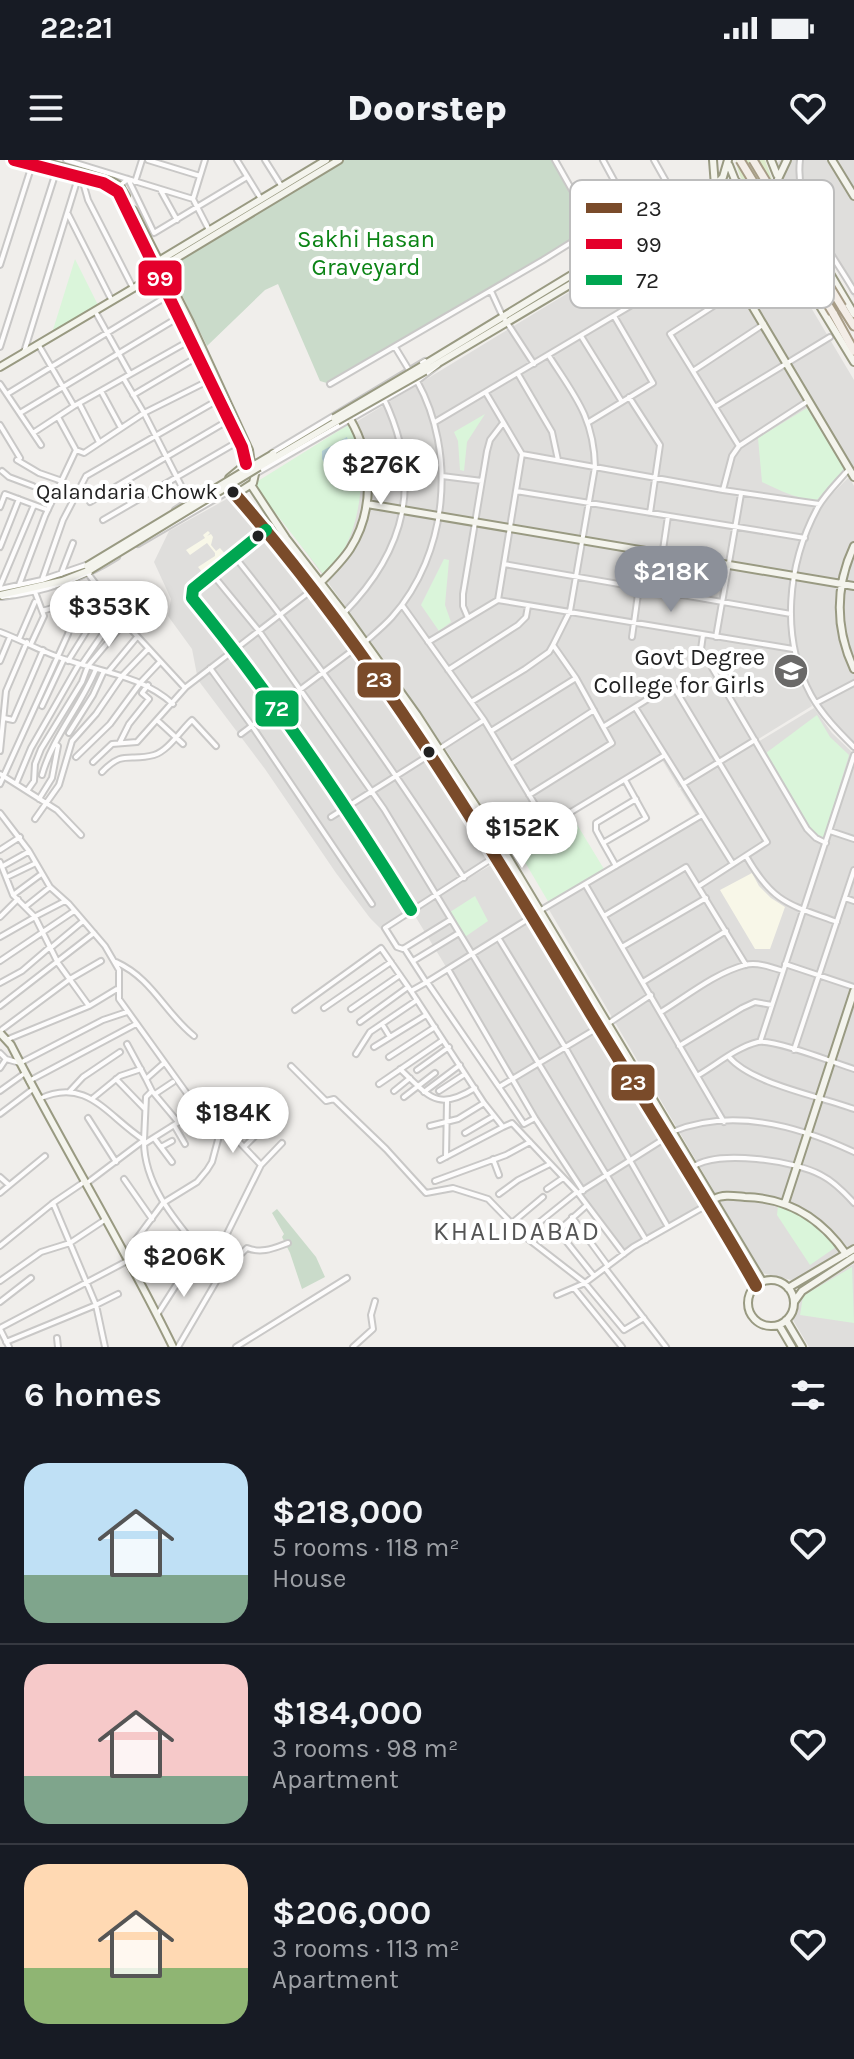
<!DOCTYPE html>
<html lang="en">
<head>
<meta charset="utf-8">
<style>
	:root { --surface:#171b24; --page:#20242c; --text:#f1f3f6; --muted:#9ea1a6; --line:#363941; --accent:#8c9099 }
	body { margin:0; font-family:Karla,sans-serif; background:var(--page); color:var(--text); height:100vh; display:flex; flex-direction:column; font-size:30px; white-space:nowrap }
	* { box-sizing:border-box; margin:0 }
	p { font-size:26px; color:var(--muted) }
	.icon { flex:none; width:44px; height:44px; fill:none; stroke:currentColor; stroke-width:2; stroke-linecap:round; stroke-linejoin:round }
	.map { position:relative; height:1187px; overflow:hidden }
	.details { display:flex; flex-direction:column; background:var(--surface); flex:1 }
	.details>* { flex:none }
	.price { position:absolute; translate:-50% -68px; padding:0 18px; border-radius:28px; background:#fff; color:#222; font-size:26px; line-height:52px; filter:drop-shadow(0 2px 4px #0008) }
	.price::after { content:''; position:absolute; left:50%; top:48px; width:24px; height:18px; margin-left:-12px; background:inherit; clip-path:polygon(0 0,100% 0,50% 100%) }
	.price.current { background:var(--accent); color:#fff }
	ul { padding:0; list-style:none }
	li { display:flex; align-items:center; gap:24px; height:200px; padding:0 24px }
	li+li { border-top:2px solid var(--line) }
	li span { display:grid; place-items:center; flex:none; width:224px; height:160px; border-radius:24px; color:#555 }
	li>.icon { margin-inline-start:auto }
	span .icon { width:96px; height:96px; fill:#fffc; stroke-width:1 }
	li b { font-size:34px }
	h2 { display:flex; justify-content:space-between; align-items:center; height:96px; padding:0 24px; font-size:34px }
	.status { display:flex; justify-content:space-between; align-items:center; height:56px; padding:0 40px; background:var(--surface); direction:ltr }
	.status svg { height:22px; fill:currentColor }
	header { display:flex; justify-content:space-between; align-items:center; height:104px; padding:0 24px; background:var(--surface); font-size:36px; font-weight:800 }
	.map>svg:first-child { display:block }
	.residential { fill:#dfdedc }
	.education { fill:#f8f7e8 }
	.grass { fill:#ddeccb }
	.cemetery { fill:#cadbca }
	.park { fill:#daf5da }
	.water { fill:#bfdbe3 }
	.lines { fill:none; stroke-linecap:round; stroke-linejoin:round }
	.street-casing { stroke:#c9c8c7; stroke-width:8 }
	.secondary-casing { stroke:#999a82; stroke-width:10 }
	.primary-casing { stroke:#a79c86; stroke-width:11 }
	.street { stroke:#fdfcfc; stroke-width:4 }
	.secondary { stroke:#f4f4ed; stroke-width:6 }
	.primary { stroke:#f3ede7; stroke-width:7 }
	.secondary-bridge-casing { stroke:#999a82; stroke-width:10; stroke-linecap:butt }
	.primary-bridge-casing { stroke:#a79c86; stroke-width:11; stroke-linecap:butt }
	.secondary-bridge { stroke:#f4f4ed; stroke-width:6 }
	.primary-bridge { stroke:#f3ede7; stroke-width:7 }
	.bus-1-casing { stroke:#fff; stroke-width:18 }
	.bus-2-casing { stroke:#fff; stroke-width:18 }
	.bus-3-casing { stroke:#fff; stroke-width:18 }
	.bus-1 { stroke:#7a4b2a; stroke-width:12 }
	.bus-2 { stroke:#e4002b; stroke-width:12 }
	.bus-3 { stroke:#00a651; stroke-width:12 }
	.bus-dot { fill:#222; stroke:#fff; stroke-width:3 }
	.labels { text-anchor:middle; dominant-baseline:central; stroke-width:8; stroke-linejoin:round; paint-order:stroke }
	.bus-label { font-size:22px; fill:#222; stroke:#fff; text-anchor:end }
	.park-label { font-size:24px; fill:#0c8416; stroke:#fff }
	.poi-label { font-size:24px; fill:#222; stroke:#fff; text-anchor:end }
	.neighbourhood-label { font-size:26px; letter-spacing:2px; fill:#555; stroke:#fff }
	.key { fill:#fff; stroke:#bdbdbd; stroke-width:2 }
	.key-label { font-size:22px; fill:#222 }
	.line-badge { stroke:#fff; stroke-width:3 }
	.badge-label { font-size:22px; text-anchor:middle; font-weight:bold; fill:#fff }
</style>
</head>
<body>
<div class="status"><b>22:21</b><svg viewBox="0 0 49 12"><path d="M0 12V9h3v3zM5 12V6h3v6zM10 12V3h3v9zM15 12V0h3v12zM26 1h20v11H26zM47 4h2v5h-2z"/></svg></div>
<header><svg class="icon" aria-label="menu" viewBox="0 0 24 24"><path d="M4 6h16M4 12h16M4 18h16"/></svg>Doorstep<svg class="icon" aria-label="heart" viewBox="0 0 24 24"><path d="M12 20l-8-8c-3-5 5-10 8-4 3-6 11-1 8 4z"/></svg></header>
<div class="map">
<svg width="854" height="1187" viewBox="0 0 854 1187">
	<rect width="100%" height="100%" fill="#f0eeeb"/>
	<path class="residential" d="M781,0H854V138L773,5Z
		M724,38L768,75L854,220V310L851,307L818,345L792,419L789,458L793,495L812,546L679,628L661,598L508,688L450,596L387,504L256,323Z
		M849,317L854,326V586L815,540L798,494L793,457L796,410L806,378L819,347Z
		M233,333L358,488L408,561L491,695L423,744L500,700L707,1046L625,1095L578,1034L549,976L412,751L383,771L370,758L336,713L265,609L198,520L192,489L168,456L171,439L154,402L169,371L225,340Z
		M814,548L832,573L854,594V1086L795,1121L762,1113L548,748L699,659L680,629Z
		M854,1104V1187H809L793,1160L798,1139L803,1134Z"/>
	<path class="education" d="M208,371L210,373L207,376L211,374L213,377L211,385L216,391L220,388L226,395L203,413L198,407L215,396V393L207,383L190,395L186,390L205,378L203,375Z
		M752,713L759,726L771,738L785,747L770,789H755L720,730Z"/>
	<path class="grass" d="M736,0H765L773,22L768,35C749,35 738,19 736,0Z"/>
	<path class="cemetery" d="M326,0H555L594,69L463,143L330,224L320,221L278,124L265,130L207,186L164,98Z
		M277,1049L316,1097L325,1117L302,1129L290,1093L282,1077L284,1074L272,1053Z"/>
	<path class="park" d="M75,99L98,145L52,173Z
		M807,248L844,309L816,341C795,338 781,331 762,322L758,278Z
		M485,254L467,282L464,311L460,310L458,281L454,272Z
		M351,263C369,297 362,365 340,395C335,402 328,408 323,414L253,324Z
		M444,399L449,400L445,445L451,462L439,471L421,445Z
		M817,555L830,577L849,595L823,680L813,672L766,593Z
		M573,658L604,709L549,743L519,692Z
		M475,736L488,761L462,779L447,754Z
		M778,1046L806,1058L836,1087L810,1105L777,1055Z
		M852,1107L854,1163L800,1155L803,1136Z"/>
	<path class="water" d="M347,277L352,297L341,313L328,309L322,299V291Z"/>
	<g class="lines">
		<g class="street-casing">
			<path id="street" d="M66,0L193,39L209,70
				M148,0L200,16
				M237,0L261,39
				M265,0L282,27
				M555,0L594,69
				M603,0L642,72
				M654,0L685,55
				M800,0C794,48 831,91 854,131
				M82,19L88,40L133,128
				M135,22L142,0
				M118,27L128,19L154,73L247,17
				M161,31L177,60
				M193,39L205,0
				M68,54L112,141
				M614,98L639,141
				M0,105L32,5
				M491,131L502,155L534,204
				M95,151L130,214
				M581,176L622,242
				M38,184L74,246
				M0,187L56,12
				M395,187L409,210
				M24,192L78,18
				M693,211L764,164
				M518,214L552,272L558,300
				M124,219L144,253L189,341
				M0,224L41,285
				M330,224L543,100L628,47
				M101,231L121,268
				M7,234L169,135
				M133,235L199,196
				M629,237L660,285L650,353
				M79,243L99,282
				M715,247L830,177
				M20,253L179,157
				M58,257L76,290
				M435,262L721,92
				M589,262L653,223L614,156
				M0,265L20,298
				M33,273L74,246L189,181
				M739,286L670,174L740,129
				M272,293L425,201
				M522,294L723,330L819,344
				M17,300L39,313L62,321
				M849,309C839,321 826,333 818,347C787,404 780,478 811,535C822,555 839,572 854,587
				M2,311L9,317L33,326
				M255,314L417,221L438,205
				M442,316L482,321
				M723,330L732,296L739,286L808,241
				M516,331L805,378
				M90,342L229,260
				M0,347L5,334L48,350
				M175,350L202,333
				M103,360L239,281
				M266,370L193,429L192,438C273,536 344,642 411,750
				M138,384L229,331
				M0,387L19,339
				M235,397C317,499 392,608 464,718
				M504,404L791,454
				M61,414L73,383
				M89,415L127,465L185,528
				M213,415L259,471L384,649L646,1080
				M42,420L63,360L86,316L218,240
				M19,425L45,356L76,290L84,293L144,253L210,220
				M0,426L34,345
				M0,429L42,420L86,405
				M657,430L668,356
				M2,437C45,432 81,420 117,397
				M498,440L793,489
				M402,445L484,560L548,666
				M42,451L101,434
				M344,453C406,390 423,321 384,239
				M468,458L463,446V434L487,291L490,280L503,263
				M0,472C22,480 42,492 64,499C102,512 142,516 173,544
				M703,475L701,489L807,669L816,678L826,683
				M632,477L639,427
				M716,477L741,334
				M19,479L35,442
				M365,482C374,474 384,466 392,457C448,394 457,293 417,221
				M428,482L498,440L522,294L486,233
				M31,484L44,456L35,432
				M0,501L10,477
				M68,501L88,469L106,454
				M82,504L102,475L119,465
				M210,508L252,566L372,744
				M448,510L518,465L526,457L528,446
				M108,512L137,477
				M471,542L525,509L549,492L553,485L570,451L595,307C594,257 574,235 549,196
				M816,543L854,523
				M42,546L64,499
				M635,547L733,704
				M4,558L13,560L43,490
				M157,560L183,584
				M603,567L672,524L767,682L699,726
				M491,571L576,518
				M69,573L93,535L104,511
				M241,574L357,487
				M120,582L129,564L149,539L142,533L148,525
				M439,589L484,560
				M0,591L6,531L27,482
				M76,597L110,564L141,522L159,503
				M93,602L112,584L137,582L186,527L312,430
				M511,604L594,550
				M102,612C124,589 129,602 154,595C168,591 181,570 192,560L216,586
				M0,614L57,650L81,675
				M42,615C53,576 81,546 96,509
				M0,624L68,474L74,454L73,442
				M16,624L31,588L79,504
				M683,624L755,580
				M27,631L34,621L35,604L41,589L82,522L88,506L125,462
				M529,635L612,583L576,518L553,485
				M39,639L52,618L58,586L55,584
				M0,653L29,691L50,727L69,744L105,786L119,810V839L188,935
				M331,657L431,594
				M35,659L59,625L72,581L96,554L122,516L148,489
				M830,671L854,679
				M603,683L596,670V663L636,639
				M0,690L20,677
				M505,692L665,595
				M746,696C773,743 788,744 837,762
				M0,702L13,735L35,757L58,803L89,846
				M3,706L28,692
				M616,706L603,683L646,658L625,620
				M7,717L36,703
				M585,724L724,962
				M13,735L40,715
				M845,738L854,741
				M25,747L50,727
				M541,750L702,655
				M36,756L65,741
				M533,756L427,822L499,927L599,867
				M604,756L686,707L746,805
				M0,757L18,739
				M450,760L403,789L397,787L385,768L496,696
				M0,777L35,757
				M499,779L565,887L668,1067
				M53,786L83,761
				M622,787L706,738
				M404,788L426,822
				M0,801L74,751
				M413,801L459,773
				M116,802C153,819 164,852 194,876
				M785,804L854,827
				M448,809L535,958L583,1031
				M427,822L411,831L484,943L503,967L512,963L578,1033L624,1094
				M643,822L726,771
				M0,823L22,811L50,787
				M0,846L94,773
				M324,848L391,802
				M351,849L400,815
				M295,850L381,788L411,831
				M661,852C687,836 715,813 745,805C757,802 771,807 783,811
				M360,862L408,827
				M609,863L651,835
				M382,864L390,877
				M0,871L70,819L101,801
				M6,880L89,846L117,829
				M760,882L854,595
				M127,884L146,919
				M679,886L742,848L755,842L772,845
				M374,887L426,855
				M794,890L854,710
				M0,893L6,899L20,903L103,860L127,852
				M356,894L370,872L417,840
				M389,897L435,867
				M729,897C752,924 819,936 854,949
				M291,906L326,941L334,939L386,989L426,1033L453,1028L488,1039L523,1075L585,1123L624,1170L644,1158
				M0,908L6,899
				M400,909C429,936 437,952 475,928
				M417,910L449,887
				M697,916C716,905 737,887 758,882C774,879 835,903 854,909
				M116,919L145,949
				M29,921L136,864
				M379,924L443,880
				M499,927L524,964L535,958
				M0,931L25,913
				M70,931L83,917L120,892
				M152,931L178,962
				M394,931L410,918
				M439,931L465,914
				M424,932L460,905
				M155,934L173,922
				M404,937L435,913
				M93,938L120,916L141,909
				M39,939C87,916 107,956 144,980C143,1033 190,1076 220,1115
				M0,954L33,929
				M88,958L116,1002
				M174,965L185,984
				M430,966L458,959L484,943
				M225,967L261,1005
				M672,972C732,947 799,966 854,992
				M465,973L494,956
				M233,976L255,955
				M154,978L172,1002
				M144,984L209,943
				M161,987L172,981
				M244,987L262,969
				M446,997L447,941
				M493,999L499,1015
				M440,1000L503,967
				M693,1007C717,989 796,1001 821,1015C833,1021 845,1033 854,1043
				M0,1017L9,1025
				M124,1019L152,1059
				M435,1021L506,995L530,982
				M87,1023L144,980L146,937L152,931L146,919L164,903
				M547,1029L563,1018
				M580,1032L667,977
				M0,1033L45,996
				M499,1034L518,1020L550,1004
				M53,1043L96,1145L105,1187
				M587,1045L558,1071L594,1116
				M572,1057L608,1106
				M512,1063L543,1037
				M536,1065L577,1032
				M548,1079L558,1071
				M0,1086L53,1043L84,1022
				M126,1093L163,1043L197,1022L207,1010L212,1002L219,976L236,955
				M212,1104L261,1005L282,983
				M605,1108L666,1187
				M0,1121L41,1092L70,1083L106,1059
				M574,1128L622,1187
				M557,1135L585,1123L633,1087L707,1045
				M0,1142L31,1118
				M157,1155L187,1108
				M0,1168L129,1100
				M0,1169L9,1187
				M57,1178L58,1187
				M6,1182L96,1145L118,1134
				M178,1187L220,1115L247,1088C262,1094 274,1088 288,1083
				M236,1187L347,1118
				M353,1187L373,1169L371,1155L375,1141"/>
		</g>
		<g class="secondary-casing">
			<path id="secondary" d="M14,0L103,23L118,32L242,287L246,304
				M36,0L110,20L120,26L126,36
				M713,0L715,26
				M771,0L777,15
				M787,0L778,19L784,36L854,154
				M832,0L854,36
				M729,5L735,20L748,36
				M749,37L760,48L854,202
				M133,50L190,162L249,290L251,304
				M695,50L854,317
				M157,102L326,0
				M160,108L339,0
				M422,206L711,30L723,17L728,0
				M0,207L159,113
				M425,211L714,39L731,33L749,37
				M246,304L253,305L255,314L253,323L239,332L229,331L227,327L229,318Z
				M256,304L273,294
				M259,307L337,261
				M251,325L286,378L344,453L417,555L492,671L762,1121
				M233,332C372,491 481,670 589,851C644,942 703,1032 756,1126
				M367,344L854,426
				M854,386C835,426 835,469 854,509
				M321,422C331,412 342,401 350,389C375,350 373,298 350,259
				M0,435L62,421L90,410
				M0,873L11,885C63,987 123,1084 173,1187
				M714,1039C723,1034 734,1036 745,1037C789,1038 821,1058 846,1094
				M785,1043L854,831
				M748 1143a23 23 0 1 1 46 0a23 23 0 1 1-46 0Z
				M788,1128L854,1089
				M794,1142L802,1131L854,1097
				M786,1160L802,1187
				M779,1165L792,1187"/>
		</g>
		<g class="primary-casing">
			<path id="primary" d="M842,147L854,166
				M833,153L854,191"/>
		</g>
		<use href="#street" class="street"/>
		<use href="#secondary" class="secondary"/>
		<use href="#primary" class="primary"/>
		<g class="secondary-bridge-casing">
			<path id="secondary-bridge" d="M334,258L422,206
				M337,261L425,211
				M87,406L256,304
				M90,410L259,307"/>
		</g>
		<g class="primary-bridge-casing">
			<path id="primary-bridge" d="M740,0L833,153
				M753,0L842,147"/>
		</g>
		<use href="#secondary-bridge" class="secondary-bridge"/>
		<use href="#primary-bridge" class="primary-bridge"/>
		<g class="bus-1-casing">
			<path id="bus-1" d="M233,332C372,491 481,670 589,851C644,942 703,1032 756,1126"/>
		</g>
		<g class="bus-2-casing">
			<path id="bus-2" d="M14,0L103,23L118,32L242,287L246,304"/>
		</g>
		<g class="bus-3-casing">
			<path id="bus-3" d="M266,370L193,429L192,438C273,536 344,642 411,750"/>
		</g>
		<use href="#bus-1" class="bus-1"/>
		<use href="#bus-2" class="bus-2"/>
		<use href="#bus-3" class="bus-3"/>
	</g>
	<defs>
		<g id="university-disc" transform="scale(1.8)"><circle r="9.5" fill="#6a6968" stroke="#fff"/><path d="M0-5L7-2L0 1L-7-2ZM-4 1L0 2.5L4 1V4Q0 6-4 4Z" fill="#fff"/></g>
	</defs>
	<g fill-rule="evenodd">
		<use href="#university-disc" x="791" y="511"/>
	</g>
	<g class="bus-dot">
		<circle cx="233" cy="332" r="7"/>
		<circle cx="258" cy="376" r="7"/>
		<circle cx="429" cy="592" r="7"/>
	</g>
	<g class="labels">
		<g class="bus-label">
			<text x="218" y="332">Qalandaria Chowk</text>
		</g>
		<g class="park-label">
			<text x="366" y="79">Sakhi Hasan<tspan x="366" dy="28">Graveyard</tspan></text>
		</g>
		<g class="poi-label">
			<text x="765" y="497">Govt Degree<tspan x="765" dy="28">College for Girls</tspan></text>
		</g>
		<g class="neighbourhood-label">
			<text x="517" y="1071">KHALIDABAD</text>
		</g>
	</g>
	<rect x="570" y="20" width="264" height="128" rx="12" class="key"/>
	<rect x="586" y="43" width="36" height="10" fill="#7a4b2a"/>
	<rect x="586" y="79" width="36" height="10" fill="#e4002b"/>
	<rect x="586" y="115" width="36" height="10" fill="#00a651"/>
	<g class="key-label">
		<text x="636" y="56">23</text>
		<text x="636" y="92">99</text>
		<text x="636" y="128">72</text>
	</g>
	<g class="line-badge">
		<rect x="137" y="99" width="46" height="38" rx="8" fill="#e4002b"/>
		<rect x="356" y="501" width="46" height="38" rx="8" fill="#7a4b2a"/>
		<rect x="254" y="529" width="46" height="39" rx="8" fill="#00a651"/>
		<rect x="610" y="903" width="46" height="39" rx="8" fill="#7a4b2a"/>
	</g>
	<g class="badge-label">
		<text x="160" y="126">99</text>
		<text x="379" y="527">23</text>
		<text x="277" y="556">72</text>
		<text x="633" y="930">23</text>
	</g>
</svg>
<b class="price" style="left:381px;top:347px">$276K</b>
<b class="price current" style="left:671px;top:454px">$218K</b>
<b class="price" style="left:109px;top:489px">$353K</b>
<b class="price" style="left:522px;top:710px">$152K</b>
<b class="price" style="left:233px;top:995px">$184K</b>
<b class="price" style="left:184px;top:1139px">$206K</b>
</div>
<section class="details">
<h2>6 homes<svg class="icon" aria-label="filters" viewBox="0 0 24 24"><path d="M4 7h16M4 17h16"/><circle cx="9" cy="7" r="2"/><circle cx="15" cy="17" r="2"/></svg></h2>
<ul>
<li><span style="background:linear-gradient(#bfe0f5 70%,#7fa58c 0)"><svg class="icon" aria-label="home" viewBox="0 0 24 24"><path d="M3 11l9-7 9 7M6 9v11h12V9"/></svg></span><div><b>$218,000</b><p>5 rooms · 118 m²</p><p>House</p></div><svg class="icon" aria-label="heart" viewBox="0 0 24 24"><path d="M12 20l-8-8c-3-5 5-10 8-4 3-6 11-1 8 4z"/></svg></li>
<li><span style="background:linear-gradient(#f6c9c9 70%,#7fa58c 0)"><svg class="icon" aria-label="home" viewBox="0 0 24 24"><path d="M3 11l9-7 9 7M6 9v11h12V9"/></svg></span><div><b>$184,000</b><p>3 rooms · 98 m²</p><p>Apartment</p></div><svg class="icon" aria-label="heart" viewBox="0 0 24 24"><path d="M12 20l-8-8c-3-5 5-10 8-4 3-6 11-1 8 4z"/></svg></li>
<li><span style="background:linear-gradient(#ffd9b3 65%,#8fb573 0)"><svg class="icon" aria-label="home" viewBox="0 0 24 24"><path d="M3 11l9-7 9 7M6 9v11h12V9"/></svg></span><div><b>$206,000</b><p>3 rooms · 113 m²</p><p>Apartment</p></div><svg class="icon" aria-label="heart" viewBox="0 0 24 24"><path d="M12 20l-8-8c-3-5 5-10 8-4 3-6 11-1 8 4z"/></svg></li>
</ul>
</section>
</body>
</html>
